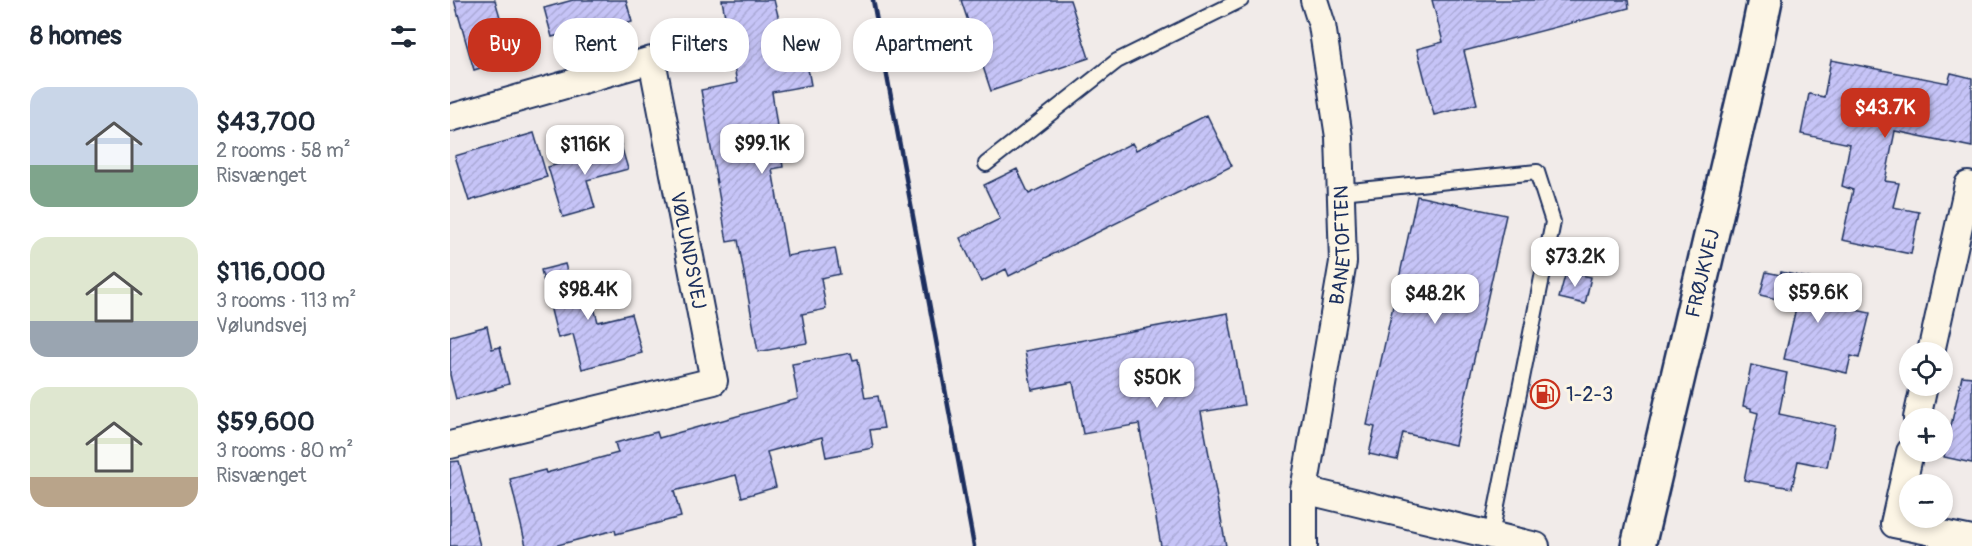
<!DOCTYPE html>
<html lang="en">
<head>
<meta charset="utf-8">
<style>
	:root { --surface:#fff; --page:#f2f2f3; --text:#1f2937; --muted:#747a83; --accent:#c8321e }
	body { margin:0; font-family:Pangolin,sans-serif; background:var(--page); color:var(--text); height:100vh; display:flex; flex-direction:column; font-size:22px; white-space:nowrap }
	* { box-sizing:border-box; margin:0 }
	p { font-size:20px; color:var(--muted) }
	.icon { flex:none; width:33px; height:33px; fill:none; stroke:currentColor; stroke-width:2; stroke-linecap:round; stroke-linejoin:round }
	.map { position:relative; flex:1; overflow:hidden }
	.details { display:flex; flex-direction:column; background:var(--surface); width:450px }
	.details>* { flex:none }
	.top-card { position:absolute; left:18px; top:18px; width:570px; height:54px; display:flex; gap:12px }
	.buttons { position:absolute; left:1449px; top:342px; display:grid; gap:12px }
	.buttons a { display:grid; place-items:center; width:54px; height:54px; border-radius:50%; background:var(--surface); box-shadow:0 3px 9px #0003; font-size:30px }
	.price { position:absolute; translate:-50% -51px; padding:0 14px; border-radius:12px; background:#fff; color:#222; font-size:20px; line-height:39px; filter:drop-shadow(0 2px 3px #0008) }
	.price::after { content:''; position:absolute; left:50%; top:36px; width:18px; height:14px; margin-left:-9px; background:inherit; clip-path:polygon(0 0,100% 0,50% 100%) }
	.price.active { background:var(--accent); color:#fff }
	ul { padding:0; list-style:none }
	li { display:flex; align-items:center; gap:18px; height:150px; padding:0 30px }
	li span { display:grid; place-items:center; flex:none; width:168px; height:120px; border-radius:18px; color:#555 }
	li>.icon { margin-inline-start:auto }
	span .icon { width:72px; height:72px; fill:#fffc; stroke-width:1 }
	li b { font-size:26px }
	h2 { display:flex; justify-content:space-between; align-items:center; height:72px; padding:0 30px; font-size:26px }
	.tag { padding:0 21px; border-radius:24px; background:var(--surface); box-shadow:0 3px 9px #0003; font-size:21px; line-height:54px }
	.tag.active { background:var(--accent); color:#fff }
	main { display:flex; flex:1; min-height:0 }
	.map>svg:first-child { display:block }
	.building { fill:url(#building-hatch); stroke:#1b2f5e; stroke-width:1.5 }
	.lines { fill:none; stroke-linecap:round; stroke-linejoin:round }
	.service-casing { stroke:#1b2f5e; stroke-width:18 }
	.minor-casing { stroke:#1b2f5e; stroke-width:30 }
	.tertiary-casing { stroke:#1b2f5e; stroke-width:38 }
	.service { stroke:#fcf5e5; stroke-width:14 }
	.minor { stroke:#fcf5e5; stroke-width:26 }
	.tertiary { stroke:#fcf5e5; stroke-width:33 }
	.rail { stroke:#1b2f5e; stroke-width:4.5 }
	.labels { text-anchor:middle; dominant-baseline:central; stroke-width:6; stroke-linejoin:round; paint-order:stroke }
	.street-label { font-size:20px; fill:#1b2f5e; stroke:#fcf5e5 }
	.poi-label { font-size:20px; fill:#1b2f5e; stroke:#fcf5e5; text-anchor:start }
</style>
</head>
<body>
<main>
<section class="details">
<h2>8 homes<svg class="icon" aria-label="filters" viewBox="0 0 24 24"><path d="M4 7h16M4 17h16"/><circle cx="9" cy="7" r="2"/><circle cx="15" cy="17" r="2"/></svg></h2>
<ul>
<li><span style="background:linear-gradient(#c9d6e8 65%,#7fa58c 0)"><svg class="icon" aria-label="home" viewBox="0 0 24 24"><path d="M3 11l9-7 9 7M6 9v11h12V9"/></svg></span><div><b>$43,700</b><p>2 rooms · 58 m²</p><p>Risvænget</p></div></li>
<li><span style="background:linear-gradient(#dfe7d0 70%,#9aa5b1 0)"><svg class="icon" aria-label="home" viewBox="0 0 24 24"><path d="M3 11l9-7 9 7M6 9v11h12V9"/></svg></span><div><b>$116,000</b><p>3 rooms · 113 m²</p><p>Vølundsvej</p></div></li>
<li><span style="background:linear-gradient(#dfe7d0 75%,#b9a48a 0)"><svg class="icon" aria-label="home" viewBox="0 0 24 24"><path d="M3 11l9-7 9 7M6 9v11h12V9"/></svg></span><div><b>$59,600</b><p>3 rooms · 80 m²</p><p>Risvænget</p></div></li>
</ul>
</section>
<div class="map">
<svg width="1522" height="546" viewBox="0 0 1522 546">
	<defs>
		<pattern id="building-hatch" width="6" height="6" patternUnits="userSpaceOnUse" patternTransform="scale(1.5)"><rect width="6" height="6" fill="#c6c4f7"/><path d="M-1 1l2-2M0 6l6-6M5 7l2-2" fill="none" stroke="#aaa9d6"/></pattern>
	</defs>
	<rect width="100%" height="100%" fill="#f1ebe9"/>
	<filter id="ink" filterUnits="userSpaceOnUse"><feTurbulence type="fractalNoise" baseFrequency=".0167" numOctaves="2"/><feDisplacementMap in="SourceGraphic" scale="12" xChannelSelector="R" yChannelSelector="G"/><feConvolveMatrix kernelMatrix="1 2 1 2 8 2 1 2 1" color-interpolation-filters="sRGB"/></filter>
	<g filter="url(#ink)">
		<path class="building" d="M4,0H45L62,58L24,70Z
			M123,0H176L182,22L145,32L143,26L102,37L94,8Z
			M272,0H324L338,55L355,53L361,85L322,92L333,167L322,169L337,256L385,248L390,274L371,278L376,309L352,314L357,343L308,352L288,240L277,242L251,90L287,83Z
			M511,0H620L639,58L541,91Z
			M982,0H1178L1179,8L1014,51L1027,104L984,115L967,49L993,42Z
			M1381,60L1498,83L1501,73L1522,78V147L1445,131L1435,181L1449,183L1443,207L1469,212L1461,254L1392,240L1403,190L1392,186L1400,144L1351,134L1359,94L1374,97Z
			M757,115L782,166L559,276L556,269L531,282L510,238L550,219L534,185L567,169L579,194L682,143L686,150Z
			M84,133L97,177L19,201L5,156Z
			M169,139L178,169L137,180L145,208L113,217L98,167L136,156L134,150Z
			M967,196L1056,215L1005,445L953,433L947,460L919,454L925,427L917,425Z
			M115,264L120,282L136,278L148,322L181,314L192,353L132,369L123,334L108,338L91,270Z
			M1116,272L1141,277L1135,304L1109,298Z
			M1316,272L1330,275L1331,272L1367,280L1363,301L1420,313L1409,358L1401,356L1397,373L1334,359L1347,304L1310,295Z
			M778,313L794,405L751,412L776,546H711L689,424L633,434L623,382L582,390L575,351Z
			M37,326L42,349L50,347L59,384L45,388L46,389L6,399L0,375V336Z
			M401,353L403,360L408,359L415,398L428,396L434,428L420,430L423,448L376,457L372,437L317,452L326,487L292,497L286,475L224,491L231,517L166,534L165,530L104,546H76L60,479L95,470L96,473L168,453L165,443L207,432L209,438L348,399L342,364Z
			M1301,365L1337,373L1329,414L1385,426L1377,467L1348,461L1342,488L1294,480L1308,413L1301,411V408L1293,406Z
			M1512,376L1522,377V463L1494,457Z
			M9,461L30,546H0V462Z"/>
		<g class="lines">
			<g class="service-casing">
				<path id="service" d="M536,164L667,61L791,0
					M891,192L1087,172L1103,222L1041,535"/>
			</g>
			<g class="minor-casing">
				<g id="minor">
					<path id="s1" d="M0,118L202,60L264,381L0,445"/>
					<path d="M1481,352L1518,185L1522,186"/>
					<path d="M1467,418L1474,386"/>
					<path d="M1460,452L1444,524L1522,540"/>
					<path d="M854,490L1086,546"/>
					<path id="s2" d="M854,546V490L893,262L889,137L872,25L864,0"/>
				</g>
			</g>
			<g class="tertiary-casing">
				<g id="tertiary">
					<path id="s3" d="M1188,546L1303,58L1315,0"/>
				</g>
			</g>
			<use href="#service" class="service"/>
			<use href="#minor" class="minor"/>
			<use href="#tertiary" class="tertiary"/>
			<path class="rail" d="M423,0L524,546"/>
		</g>
	</g>
	<defs>
		<g id="fuel-ring" transform="scale(1.5)"><circle r="9.5" fill="#fcf5e5" stroke="#c8321e" stroke-width="1.5"/><path d="M-5.5-6h7V0h2V4h1.3V-2.5L3-4.5l.8-.8L6-3V5H2.5V1h-1V6h-7ZM-4.2-4.7v3.2H.2V-4.7Z" fill="#c8321e"/></g>
	</defs>
	<g fill-rule="evenodd">
		<use href="#fuel-ring" x="1095" y="394"/>
	</g>
	<g class="labels">
		<g class="street-label">
			<text stroke="none"><textPath href="#s2" startOffset="304">BANETOFTEN</textPath></text>
			<text stroke="none"><textPath href="#s1" startOffset="404">VØLUNDSVEJ</textPath></text>
			<text stroke="none"><textPath href="#s3" startOffset="280">FRØJKVEJ</textPath></text>
		</g>
		<g class="poi-label">
			<text x="1116" y="394">1-2-3</text>
		</g>
	</g>
</svg>
<div class="buttons">
<a><svg class="icon" aria-label="locate" viewBox="0 0 24 24"><circle cx="12" cy="12" r="6"/><path d="M12 2v4M12 18v4M2 12h4M18 12h4"/></svg></a>
<a>+</a>
<a>−</a>
</div>
<b class="price active" style="left:1435px;top:139px">$43.7K</b>
<b class="price" style="left:312px;top:175px">$99.1K</b>
<b class="price" style="left:135px;top:176px">$116K</b>
<b class="price" style="left:1125px;top:288px">$73.2K</b>
<b class="price" style="left:138px;top:321px">$98.4K</b>
<b class="price" style="left:1368px;top:324px">$59.6K</b>
<b class="price" style="left:985px;top:325px">$48.2K</b>
<b class="price" style="left:707px;top:409px">$50K</b>
<div class="top-card">
<a class="tag active">Buy</a>
<a class="tag">Rent</a>
<a class="tag">Filters</a>
<a class="tag">New</a>
<a class="tag">Apartment</a>
</div>
</div>
</main>
</body>
</html>
